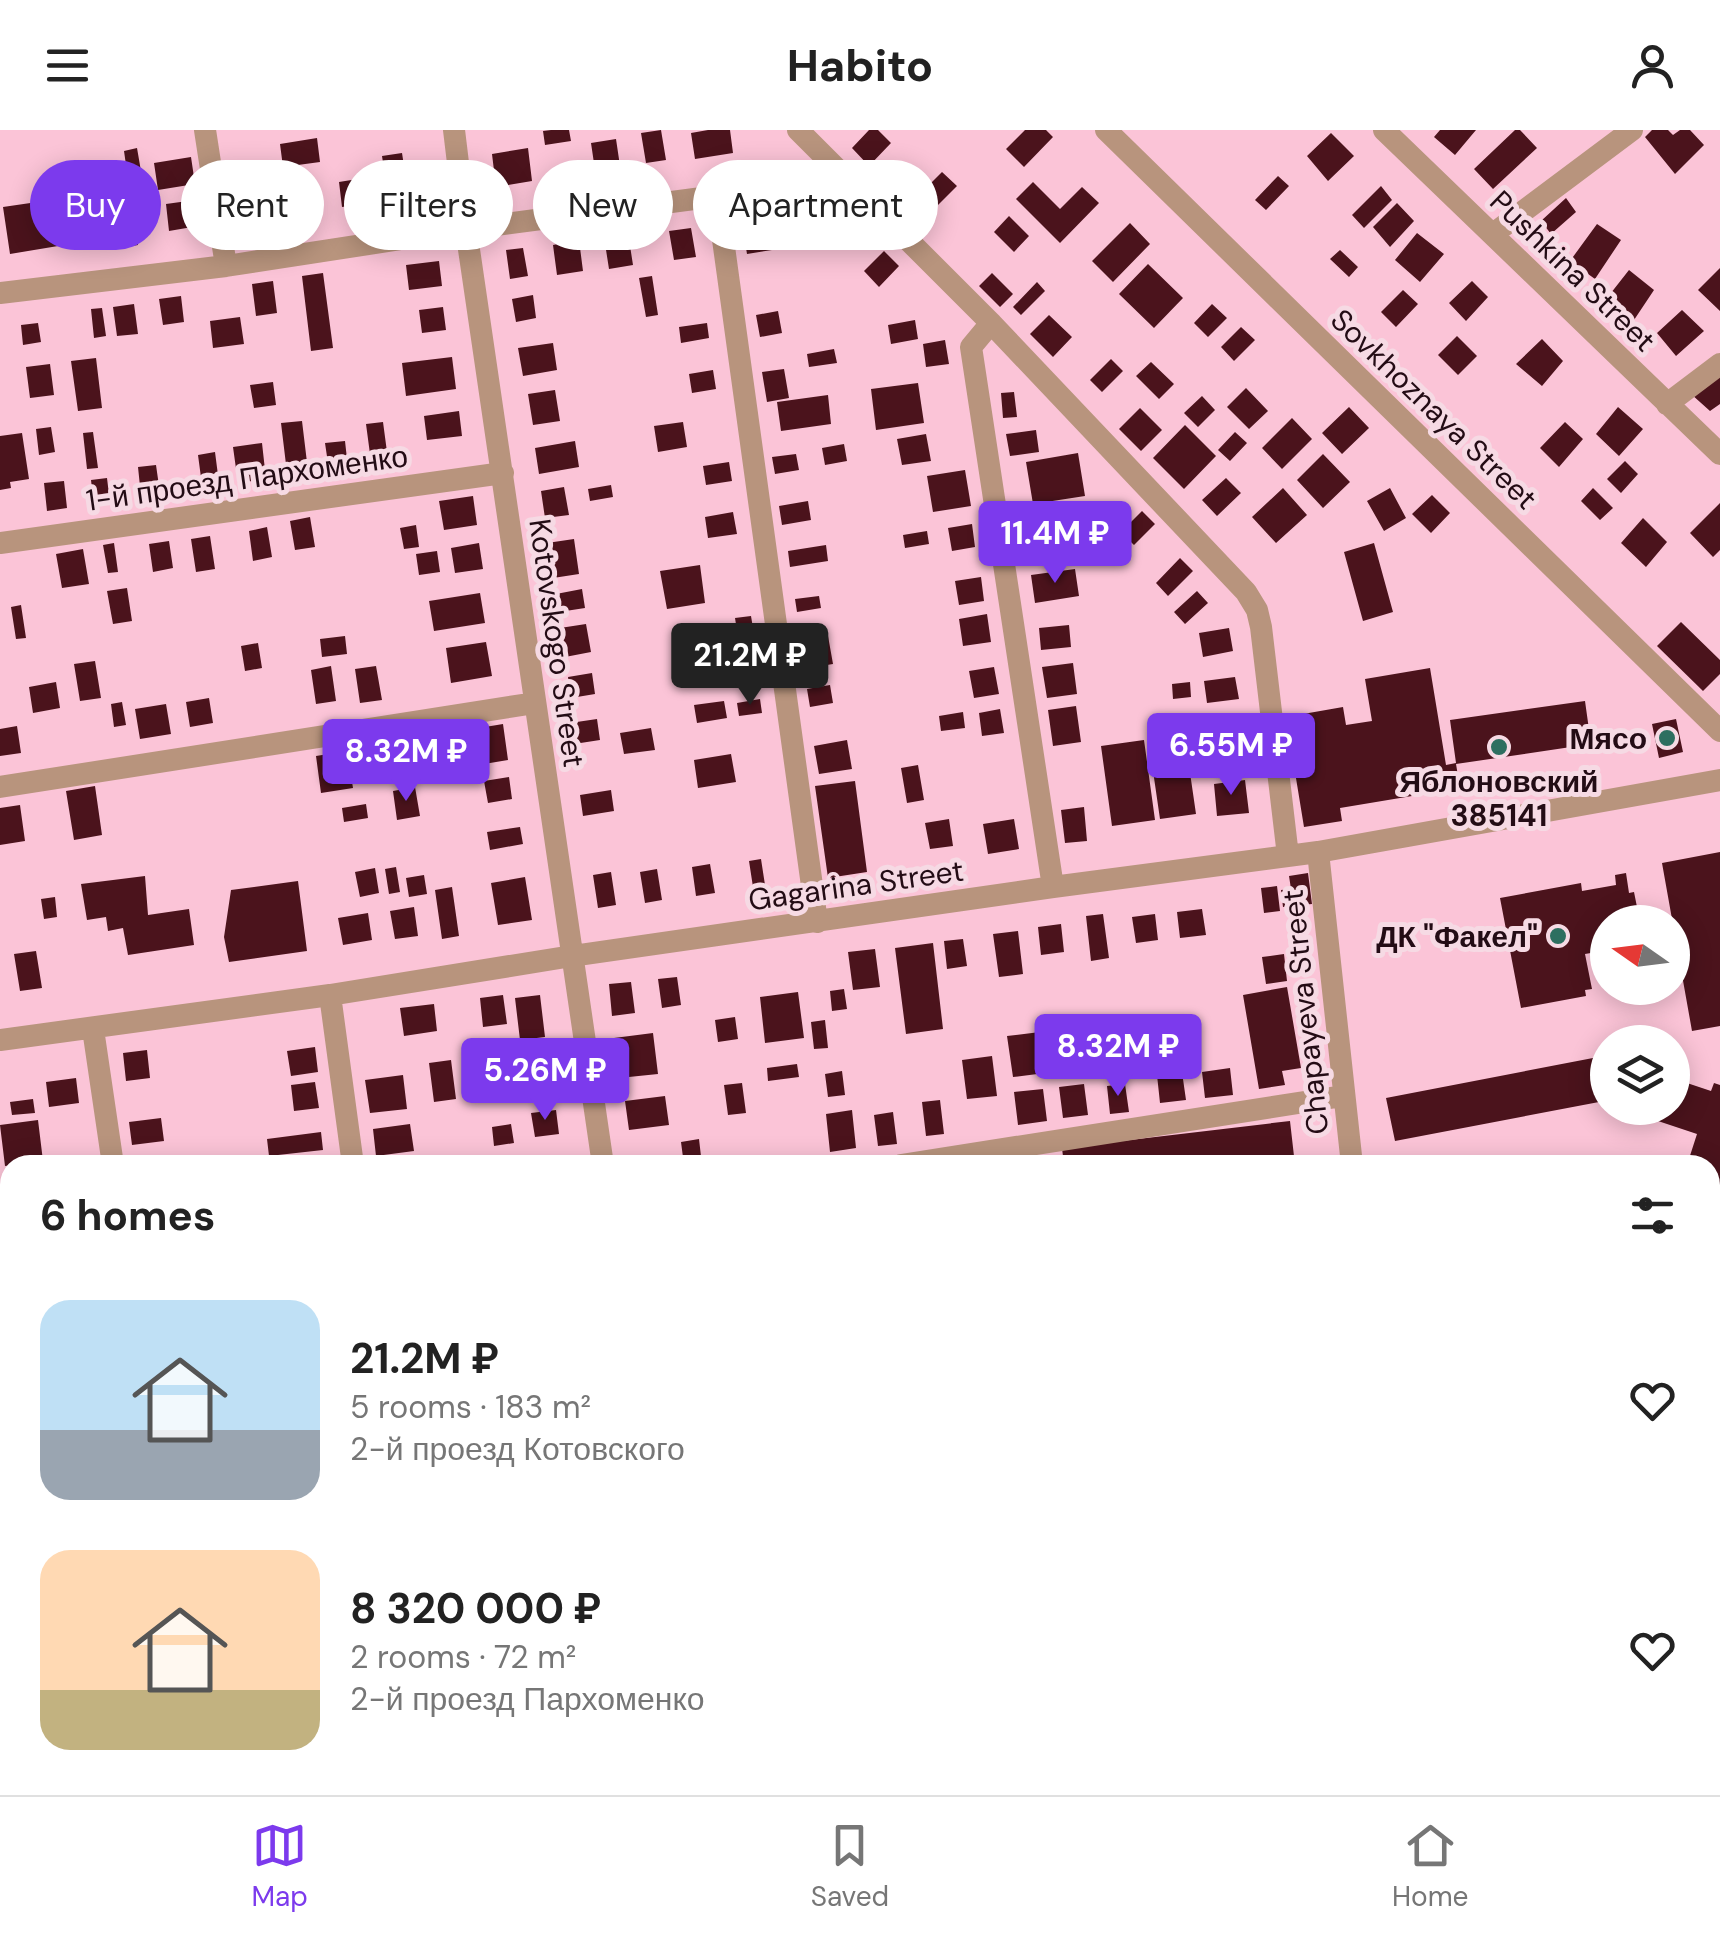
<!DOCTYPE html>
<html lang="en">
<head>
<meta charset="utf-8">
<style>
	:root { --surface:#fff; --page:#f6f6f6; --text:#222; --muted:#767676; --line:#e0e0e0; --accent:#7c3aed }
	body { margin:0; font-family:"DM Sans",sans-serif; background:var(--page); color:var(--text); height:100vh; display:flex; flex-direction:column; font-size:38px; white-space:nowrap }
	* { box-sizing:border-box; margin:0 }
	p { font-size:32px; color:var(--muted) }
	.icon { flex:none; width:55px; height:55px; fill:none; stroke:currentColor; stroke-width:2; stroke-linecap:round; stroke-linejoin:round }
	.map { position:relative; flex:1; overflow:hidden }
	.details { position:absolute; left:0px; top:1025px; width:1720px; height:640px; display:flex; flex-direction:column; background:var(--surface); border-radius:30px 30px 0 0; box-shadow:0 5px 25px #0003 }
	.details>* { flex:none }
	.guide { position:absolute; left:30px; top:30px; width:1000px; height:90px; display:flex; gap:20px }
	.needle { width:65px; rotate:284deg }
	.tools { position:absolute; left:1590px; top:775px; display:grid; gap:20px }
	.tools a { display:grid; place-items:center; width:100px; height:100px; border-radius:50%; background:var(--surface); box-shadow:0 5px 25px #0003; font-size:50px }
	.price { position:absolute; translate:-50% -85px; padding:0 22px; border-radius:10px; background:var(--accent); color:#fff; font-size:32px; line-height:65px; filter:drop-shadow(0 2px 5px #0008) }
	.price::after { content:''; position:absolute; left:50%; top:60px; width:30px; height:22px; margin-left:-15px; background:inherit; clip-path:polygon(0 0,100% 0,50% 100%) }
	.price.current { background:#222; color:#fff }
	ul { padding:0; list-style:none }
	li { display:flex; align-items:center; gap:30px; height:250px; padding:0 40px }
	li span { display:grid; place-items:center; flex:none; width:280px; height:200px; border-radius:30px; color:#555 }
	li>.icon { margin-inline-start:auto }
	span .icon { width:120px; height:120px; fill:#fffc; stroke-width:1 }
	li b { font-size:42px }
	h2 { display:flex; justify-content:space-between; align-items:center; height:120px; padding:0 40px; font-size:42px }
	.chip { padding:0 35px; border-radius:45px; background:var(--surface); box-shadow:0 5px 25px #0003; font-size:35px; line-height:90px }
	.chip.current { background:var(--accent); color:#fff }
	header { display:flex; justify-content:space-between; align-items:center; height:130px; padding:0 40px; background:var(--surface); font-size:45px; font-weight:700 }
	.tab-bar { display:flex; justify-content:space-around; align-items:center; height:140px; border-top:2px solid var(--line); background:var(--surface); font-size:28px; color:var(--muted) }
	.tab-bar a { display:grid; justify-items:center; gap:5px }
	.tab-bar .current { color:var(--accent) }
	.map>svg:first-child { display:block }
	.building { fill:#4b131c }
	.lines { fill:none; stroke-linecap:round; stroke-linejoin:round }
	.minor { stroke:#b8947d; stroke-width:22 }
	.major { stroke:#9a5b2c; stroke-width:28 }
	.poi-dot { fill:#2d6f60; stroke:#f6dae4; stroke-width:4 }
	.labels { text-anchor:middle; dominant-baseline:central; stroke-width:10; stroke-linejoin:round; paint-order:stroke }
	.street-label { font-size:30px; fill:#230c15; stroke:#f6dae4 }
	.poi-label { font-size:30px; font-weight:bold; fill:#230c15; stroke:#f6dae4; text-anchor:end }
</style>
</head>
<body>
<header><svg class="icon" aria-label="menu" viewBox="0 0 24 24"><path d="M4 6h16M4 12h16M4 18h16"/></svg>Habito<svg class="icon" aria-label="person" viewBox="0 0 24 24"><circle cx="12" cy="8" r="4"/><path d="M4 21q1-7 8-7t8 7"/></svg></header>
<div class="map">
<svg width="1720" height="1665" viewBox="0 0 1720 1665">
	<rect width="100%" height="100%" fill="#fbc4d7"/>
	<path class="building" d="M551,0H569L571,11L545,15L543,1Z
		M661,0L666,30L646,33L641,3Z
		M708,0H730L733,23L695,29L691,3Z
		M869,0H878L891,13L869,36L852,18Z
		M1025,0H1046L1053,7L1024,37L1006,19Z
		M1440,0H1476L1455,25L1434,7Z
		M1515,0H1520L1537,18L1493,59L1474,39Z
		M1652,0H1668L1673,5L1680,0H1690L1704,15L1675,44L1645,7Z
		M1331,3L1354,26L1328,51L1307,26Z
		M317,8L320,32L283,37L280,14Z
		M616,9L620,36L595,40L591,13Z
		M137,18L142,47L128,49L124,21Z
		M528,18L532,51L496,57L492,24Z
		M402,23L406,49L386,52L382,26Z
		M191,27L195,54L158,60L154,33Z
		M942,42L957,56L931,82L916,68Z
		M1278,46L1289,56L1266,80L1255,70Z
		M370,47L374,72L342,77L339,52Z
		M1033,52L1060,79L1082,57L1099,73L1060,113L1016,69Z
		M1381,56L1392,70L1364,98L1352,85Z
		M298,57L303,92L291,94L286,59Z
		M255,62L260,92L243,95L238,65Z
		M1566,68L1576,82L1551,104L1541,91Z
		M51,70L58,116L10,124L3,77Z
		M195,70L198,96L169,101L166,74Z
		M131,71L138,115L113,119L106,75Z
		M1397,73L1414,91L1390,117L1373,97Z
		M805,79L809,107L791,109L787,82Z
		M767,83L772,120L747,124L741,87Z
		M1009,86L1029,106L1014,122L994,102Z
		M81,87L85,115L64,118L60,90Z
		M1130,93L1150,114L1113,152L1092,131Z
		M1597,94L1621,110L1595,149L1570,131Z
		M691,98L696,127L674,130L669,101Z
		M628,103L633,135L609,139L604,107Z
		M1417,103L1444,124L1420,152L1395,130Z
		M579,110L583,141L557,145L553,115Z
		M523,118L528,146L510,149L506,120Z
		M1340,120L1358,137L1349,147L1330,129Z
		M884,121L899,136L879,157L864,141Z
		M439,131L442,156L409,160L406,135Z
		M1148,134L1183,168L1154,198L1119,164Z
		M1720,138V181L1698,160Z
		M1629,140L1654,160L1634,190L1607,168Z
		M323,143L333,218L311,221L302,146Z
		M992,143L1013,164L1000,177L979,156Z
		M652,146L658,185L646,187L639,148Z
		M273,151L277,183L256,186L252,154Z
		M1472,151L1488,167L1466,191L1449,173Z
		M1037,152L1045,161L1021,185L1013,177Z
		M1403,160L1418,174L1396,197L1381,182Z
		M533,165L536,188L516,192L512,169Z
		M181,166L184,192L163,195L159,169Z
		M134,174L138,204L117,206L113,177Z
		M1212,174L1227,188L1208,207L1194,193Z
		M443,177L446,200L422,203L419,180Z
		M102,178L106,206L94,208L91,179Z
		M1682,180L1704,201L1676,226L1657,203Z
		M778,181L782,203L760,207L756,185Z
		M1049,185L1072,207L1053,227L1030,204Z
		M240,187L244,214L213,218L210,191Z
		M915,190L918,209L891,214L888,195Z
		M38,193L41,212L23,215L21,195Z
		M707,193L709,208L681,213L679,197Z
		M1241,197L1255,210L1234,231L1221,217Z
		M1457,206L1477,226L1458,245L1438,225Z
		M1542,209L1563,231L1542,256L1516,234Z
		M945,210L949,234L926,237L923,214Z
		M553,213L557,240L523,246L518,218Z
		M834,219L837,233L809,237L807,224Z
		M452,227L456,259L406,266L402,233Z
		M96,228L102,278L78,281L71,231Z
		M1111,229L1123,241L1102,262L1090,250Z
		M1151,232L1174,254L1159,269L1136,246Z
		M50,234L54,265L30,268L26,237Z
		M784,239L789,268L767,272L762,242Z
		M713,240L716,259L692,263L689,244Z
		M1720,245V274L1710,281L1691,264Z
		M273,252L276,275L254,278L250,255Z
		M918,253L924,293L876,300L871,259Z
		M1246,258L1268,281L1249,299L1227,277Z
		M555,260L560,291L533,295L528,264Z
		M1014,262L1017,287L1003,288L1001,263Z
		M828,265L831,294L781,301L777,272Z
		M1202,266L1215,280L1198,297L1184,283Z
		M1349,277L1369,298L1342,324L1322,303Z
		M1618,277L1643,299L1619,326L1596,304Z
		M1140,278L1162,300L1141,321L1119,299Z
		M459,281L462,306L427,310L424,286Z
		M1292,288L1312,309L1282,339L1262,318Z
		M302,291L309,349L288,351L281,293Z
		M383,292L389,337L372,339L366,294Z
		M683,292L687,317L658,322L654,296Z
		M1565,292L1583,309L1559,337L1540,318Z
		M1185,295L1216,326L1184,359L1153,328Z
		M51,297L55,322L39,325L36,299Z
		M1036,300L1039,322L1010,326L1006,304Z
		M93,302L98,338L87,339L83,303Z
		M1235,302L1247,313L1230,331L1218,320Z
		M22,303L29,349L10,352L11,358L0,360V306Z
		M926,304L931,331L902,335L897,309Z
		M345,311L348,338L329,340L325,313Z
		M575,311L579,337L539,344L535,318Z
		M262,313L266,349L238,353L233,317Z
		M844,314L847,331L825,335L822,318Z
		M215,322L219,353L202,355L198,325Z
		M1078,323L1085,366L1033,374L1026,332Z
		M796,324L799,340L775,344L772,327Z
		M1323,324L1350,352L1323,378L1297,350Z
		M1625,331L1638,344L1621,363L1607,349Z
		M729,332L732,351L706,355L703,336Z
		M156,335L160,363L141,366L138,337Z
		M965,340L971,376L933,382L927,346Z
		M107,348L110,373L94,375L91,350Z
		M1226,348L1241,363L1217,386L1202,370Z
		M64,351L67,378L47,381L44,353Z
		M611,355L613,367L590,371L588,359Z
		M564,357L569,385L545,388L541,361Z
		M1283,358L1307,385L1276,413L1252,387Z
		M1390,358L1406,388L1384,401L1367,371Z
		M1593,358L1613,378L1600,390L1581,371Z
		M1432,365L1450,383L1431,403L1412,384Z
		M473,366L477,395L444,400L439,371Z
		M808,371L811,390L782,395L779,376Z
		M1720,373V420L1713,427L1690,403Z
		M1142,381L1155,394L1134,415L1121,402Z
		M733,382L737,404L708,408L705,387Z
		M310,387L315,417L295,420L290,391Z
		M1643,388L1667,412L1646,437L1621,413Z
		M972,394L975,417L952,421L948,398Z
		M416,395L419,417L404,419L400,398Z
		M267,397L272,427L253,431L249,401Z
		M1057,399L1061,422L1027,428L1023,404Z
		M927,401L929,414L905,418L903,405Z
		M210,406L215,439L196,442L191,409Z
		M574,409L579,444L553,448L547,413Z
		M169,411L173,438L153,442L149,414Z
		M114,413L118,442L108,443L103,415Z
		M479,413L483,439L455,443L451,418Z
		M1374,413L1393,482L1363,491L1344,422Z
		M826,415L828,431L790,437L788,421Z
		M83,419L89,454L62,458L56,424Z
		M437,421L440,442L419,445L416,424Z
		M1180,428L1193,441L1168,466L1156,453Z
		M700,435L705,473L667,479L660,441Z
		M1075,439L1079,466L1035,473L1031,445Z
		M981,447L984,471L959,475L955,451Z
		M127,458L132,491L113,494L107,461Z
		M582,459L585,478L559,482L556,464Z
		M1197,461L1208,473L1185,494L1174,482Z
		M480,463L485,493L434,501L429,471Z
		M819,466L821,478L797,482L795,469Z
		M21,475L26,508L16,509L11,477Z
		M987,484L991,512L963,516L959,489Z
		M751,486L754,504L738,507L735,488Z
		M1681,492L1720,530V544L1703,561L1657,516Z
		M586,494L591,522L565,527L560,498Z
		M1069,495L1071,517L1041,520L1039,498Z
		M1229,498L1233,521L1203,527L1199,503Z
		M345,506L347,524L322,527L320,509Z
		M828,506L833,534L802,539L798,511Z
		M486,512L492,546L451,553L446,518Z
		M258,513L262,538L245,541L241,516Z
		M751,519L754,537L729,541L726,523Z
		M95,531L101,568L80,571L74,534Z
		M1073,533L1077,564L1047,568L1042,537Z
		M331,536L336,571L316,574L311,540Z
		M376,536L382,570L360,573L355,539Z
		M994,537L999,564L974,568L969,541Z
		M1430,538L1446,635L1456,633L1450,590L1585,571L1591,614L1456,634L1460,658L1340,678L1342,691L1304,697L1286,587L1343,577L1346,595L1372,591L1365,549Z
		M592,543L595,564L571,568L568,547Z
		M1235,547L1239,569L1207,573L1204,551Z
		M56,552L60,578L33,583L29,557Z
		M1190,552L1191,567L1173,569L1172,554Z
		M830,555L833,573L810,577L807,559Z
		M209,568L213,593L190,597L186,572Z
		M760,569L762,583L739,586L737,573Z
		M724,571L727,588L697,593L694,575Z
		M122,572L126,595L114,597L111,574Z
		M166,574L171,604L140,609L135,579Z
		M1076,576L1081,612L1053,616L1048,580Z
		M1000,579L1004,603L982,606L979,583Z
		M963,582L965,598L941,601L939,586Z
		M597,589L600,610L574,614L570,593Z
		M1676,589L1683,622L1659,628L1652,594Z
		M1249,591L1252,612L1214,617L1211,596Z
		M503,594L508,630L484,634L479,598Z
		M17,596L21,623L0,626V599Z
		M651,598L655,620L624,624L620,603Z
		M389,610L394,640L372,643L368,613Z
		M847,610L852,639L819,644L814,616Z
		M1144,610L1155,690L1112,696L1101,616Z
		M1186,615L1196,684L1160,689L1150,620Z
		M347,621L353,658L321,663L316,626Z
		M731,624L736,652L698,658L694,630Z
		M918,635L924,670L907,673L901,638Z
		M509,647L512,669L488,673L484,651Z
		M1245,650L1249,683L1217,686L1214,654Z
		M855,651L867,742L828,748L815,656Z
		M95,656L102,705L74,710L66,661Z
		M415,657L420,686L397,690L393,661Z
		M611,660L614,681L583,686L580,665Z
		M366,674L368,688L344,692L342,678Z
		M20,675L25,711L0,715V678Z
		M1084,677L1087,711L1065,713L1061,680Z
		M949,689L953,716L930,719L925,693Z
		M1014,689L1019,719L988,724L983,694Z
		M520,697L523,714L490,720L487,702Z
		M1720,722V896L1692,901L1662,733Z
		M761,729L765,755L753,757L749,731Z
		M710,734L715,763L696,766L692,737Z
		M396,737L400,762L389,764L385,739Z
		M375,738L379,763L360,767L355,742Z
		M657,739L662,770L645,773L640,742Z
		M611,742L616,775L598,778L593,745Z
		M1308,743L1312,774L1283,777L1281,760L1291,759L1289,746Z
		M1626,743L1629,763L1634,762L1640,792H1608V820L1585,824L1592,859L1585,860L1586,866L1521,878L1500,768L1581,753L1582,761L1616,755L1615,745Z
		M424,745L427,764L409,767L406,748Z
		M145,746L148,785L189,779L194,815L128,825L123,798L108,801L106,787L87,790L81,754Z
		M525,747L532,790L498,795L491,753Z
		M298,751L307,821L229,832L224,807L231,760Z
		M1277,756L1280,781L1264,783L1261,758Z
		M452,757L459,806L442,809L435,760Z
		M55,767L57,787L44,789L41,769Z
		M414,777L418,806L395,809L390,781Z
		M1202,779L1206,805L1180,808L1177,782Z
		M368,783L372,810L343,815L338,788Z
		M1103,784L1109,828L1091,831L1086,786Z
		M1155,784L1158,810L1136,813L1132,787Z
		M1061,794L1064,822L1041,825L1038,797Z
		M1018,801L1023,844L999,847L993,804Z
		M963,809L967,836L947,839L944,811Z
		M933,813L943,899L906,904L895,818Z
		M875,819L880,857L853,860L848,822Z
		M36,821L42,858L20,861L14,824Z
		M1284,824L1287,851L1266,854L1262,827Z
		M677,847L681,875L662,878L658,849Z
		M631,852L635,883L612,886L609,854Z
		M1287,857L1301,938L1282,941L1285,955L1259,959L1243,865Z
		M844,859L847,879L832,881L830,861Z
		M798,862L804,908L765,913L760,867Z
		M503,865L507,894L483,897L480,868Z
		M540,865L545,907L520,910L515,868Z
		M434,874L437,901L404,906L400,878Z
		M735,887L738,909L718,912L715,890Z
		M825,890L828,918L814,919L811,892Z
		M1040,902L1045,943L1013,947L1007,906Z
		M653,903L658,944L619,948L614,908Z
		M315,917L318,942L291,946L287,921Z
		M147,920L150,948L126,951L123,923Z
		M992,926L997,966L967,969L962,930Z
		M1593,928L1608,929V974L1599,972L1395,1011L1386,968Z
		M451,930L456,969L434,972L429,933Z
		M797,934L799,947L768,951L767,938Z
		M552,937L555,959L515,964L512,942Z
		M1230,938L1233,965L1205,968L1202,942Z
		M842,941L845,965L828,967L825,944Z
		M1182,942L1186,970L1160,973L1157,945Z
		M403,945L407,979L370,983L365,950Z
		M76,948L79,973L49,977L46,952Z
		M1672,948L1711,961L1714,953L1720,955V1105L1710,1111V1035H1687L1697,1004L1619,978H1672Z
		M315,952L319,978L294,981L291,955Z
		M742,953L746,983L728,985L724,955Z
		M1084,954L1088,985L1063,988L1059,957Z
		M1125,954L1129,982L1110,984L1107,956Z
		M1043,959L1047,991L1018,995L1014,962Z
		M665,966L669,995L629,1000L625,971Z
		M33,969L35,983L12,985L10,972Z
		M940,970L944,1004L926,1006L922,972Z
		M556,980L559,1004L535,1007L531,983Z
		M852,980L856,1018L830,1022L826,984Z
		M893,982L897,1014L878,1016L874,985Z
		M161,988L164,1011L132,1015L129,992Z
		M38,990L43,1031L5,1036L0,995Z
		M1290,991L1295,1035H1064L1062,1018Z
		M410,994L414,1021L376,1026L373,999Z
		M511,994L514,1013L494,1016L492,997Z
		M321,1002L323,1020L269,1026L267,1009Z
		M699,1009L702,1035H684L681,1012Z
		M1719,1212L1720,1307L1714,1324L1710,1322V1239Z
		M9,1328L10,1353L0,1355V1329Z
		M228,1655H257L258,1665H229Z
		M962,1655H989L991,1665H963Z
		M1359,1655H1395L1396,1665H1360Z
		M1446,1655H1473L1474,1665H1448Z"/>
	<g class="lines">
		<path class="minor" d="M205,0L226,136
			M454,0L466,99L603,1035
			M798,0L991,193L1246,462L1257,480L1261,497L1288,726
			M1106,0L1720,601
			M1384,0L1720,324
			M717,66L817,792
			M1493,104L1632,0
			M0,163L226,136L466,99L717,66L837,40
			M991,193L971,217L1053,757
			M1667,274L1720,234
			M0,413L503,343
			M0,657L535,573
			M1318,722L1352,1035
			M330,865L353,1035
			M93,899L113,1035
			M0,910L330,865L572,826L1053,757L1318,722L1720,650
			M901,1035L1343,966
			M1710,1421L1720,1423
			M1710,1588L1720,1592
			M0,1655L10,1653
			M687,1655L689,1665
			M939,1655L940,1665
			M1181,1655L1183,1665
			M1429,1655L1431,1665"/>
		<path class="major" d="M1710,1494L1720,1461
			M1655,1665L1658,1655"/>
	</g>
	<g class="poi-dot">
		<circle cx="1667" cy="608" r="10"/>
		<circle cx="1499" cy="617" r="10"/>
		<circle cx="1558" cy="806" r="10"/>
	</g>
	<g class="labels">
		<g class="street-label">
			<text transform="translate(1573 141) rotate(44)">Pushkina Street</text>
			<text transform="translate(1434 279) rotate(44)">Sovkhoznaya Street</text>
			<text transform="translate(247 348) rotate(-8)">1-й проезд Пархоменко</text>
			<text transform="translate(557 513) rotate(82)">Kotovskogo Street</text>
			<text transform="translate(856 755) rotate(-8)">Gagarina Street</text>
			<text transform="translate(1305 882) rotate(-96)">Chapayeva Street</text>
		</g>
		<g class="poi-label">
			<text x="1647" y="608">Мясо</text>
			<text x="1499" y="651" text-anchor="middle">Яблоновский<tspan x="1499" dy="34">385141</tspan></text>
			<text x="1538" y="806">ДК "Факел"</text>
		</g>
	</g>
</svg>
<div class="tools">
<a><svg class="needle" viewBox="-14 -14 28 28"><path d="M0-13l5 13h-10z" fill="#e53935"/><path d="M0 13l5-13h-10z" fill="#767676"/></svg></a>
<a><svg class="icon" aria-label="layers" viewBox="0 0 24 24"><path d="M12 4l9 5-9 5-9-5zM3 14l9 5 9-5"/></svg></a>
</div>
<b class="price" style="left:1055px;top:456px">11.4M ₽</b>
<b class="price current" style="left:750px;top:578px">21.2M ₽</b>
<b class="price" style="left:1231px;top:668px">6.55M ₽</b>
<b class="price" style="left:406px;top:674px">8.32M ₽</b>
<b class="price" style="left:1118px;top:969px">8.32M ₽</b>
<b class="price" style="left:545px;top:993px">5.26M ₽</b>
<div class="guide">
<a class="chip current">Buy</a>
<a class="chip">Rent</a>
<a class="chip">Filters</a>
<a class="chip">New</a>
<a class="chip">Apartment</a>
</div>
<section class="details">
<h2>6 homes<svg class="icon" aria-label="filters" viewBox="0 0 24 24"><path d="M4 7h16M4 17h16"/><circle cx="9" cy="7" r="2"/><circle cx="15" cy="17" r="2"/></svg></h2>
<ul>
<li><span style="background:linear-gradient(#bfe0f5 65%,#9aa5b1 0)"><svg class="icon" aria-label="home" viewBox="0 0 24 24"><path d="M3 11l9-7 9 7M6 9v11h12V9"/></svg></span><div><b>21.2M ₽</b><p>5 rooms · 183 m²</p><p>2-й проезд Котовского</p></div><svg class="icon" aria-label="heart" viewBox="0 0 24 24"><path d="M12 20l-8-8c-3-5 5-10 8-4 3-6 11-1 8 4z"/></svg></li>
<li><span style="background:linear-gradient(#ffd9b3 70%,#c2b280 0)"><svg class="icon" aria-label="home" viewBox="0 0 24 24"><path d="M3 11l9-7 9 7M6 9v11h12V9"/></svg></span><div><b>8 320 000 ₽</b><p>2 rooms · 72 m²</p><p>2-й проезд Пархоменко</p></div><svg class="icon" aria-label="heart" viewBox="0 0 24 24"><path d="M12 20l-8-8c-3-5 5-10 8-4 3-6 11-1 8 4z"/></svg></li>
</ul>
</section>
</div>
<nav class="tab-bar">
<a class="current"><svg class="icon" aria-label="map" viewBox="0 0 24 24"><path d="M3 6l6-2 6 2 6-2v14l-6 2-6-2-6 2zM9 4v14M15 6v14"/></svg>Map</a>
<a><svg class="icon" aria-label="saved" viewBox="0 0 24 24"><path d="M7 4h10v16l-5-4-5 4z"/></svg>Saved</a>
<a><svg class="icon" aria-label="home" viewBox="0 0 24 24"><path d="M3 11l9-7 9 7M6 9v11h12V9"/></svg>Home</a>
</nav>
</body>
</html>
